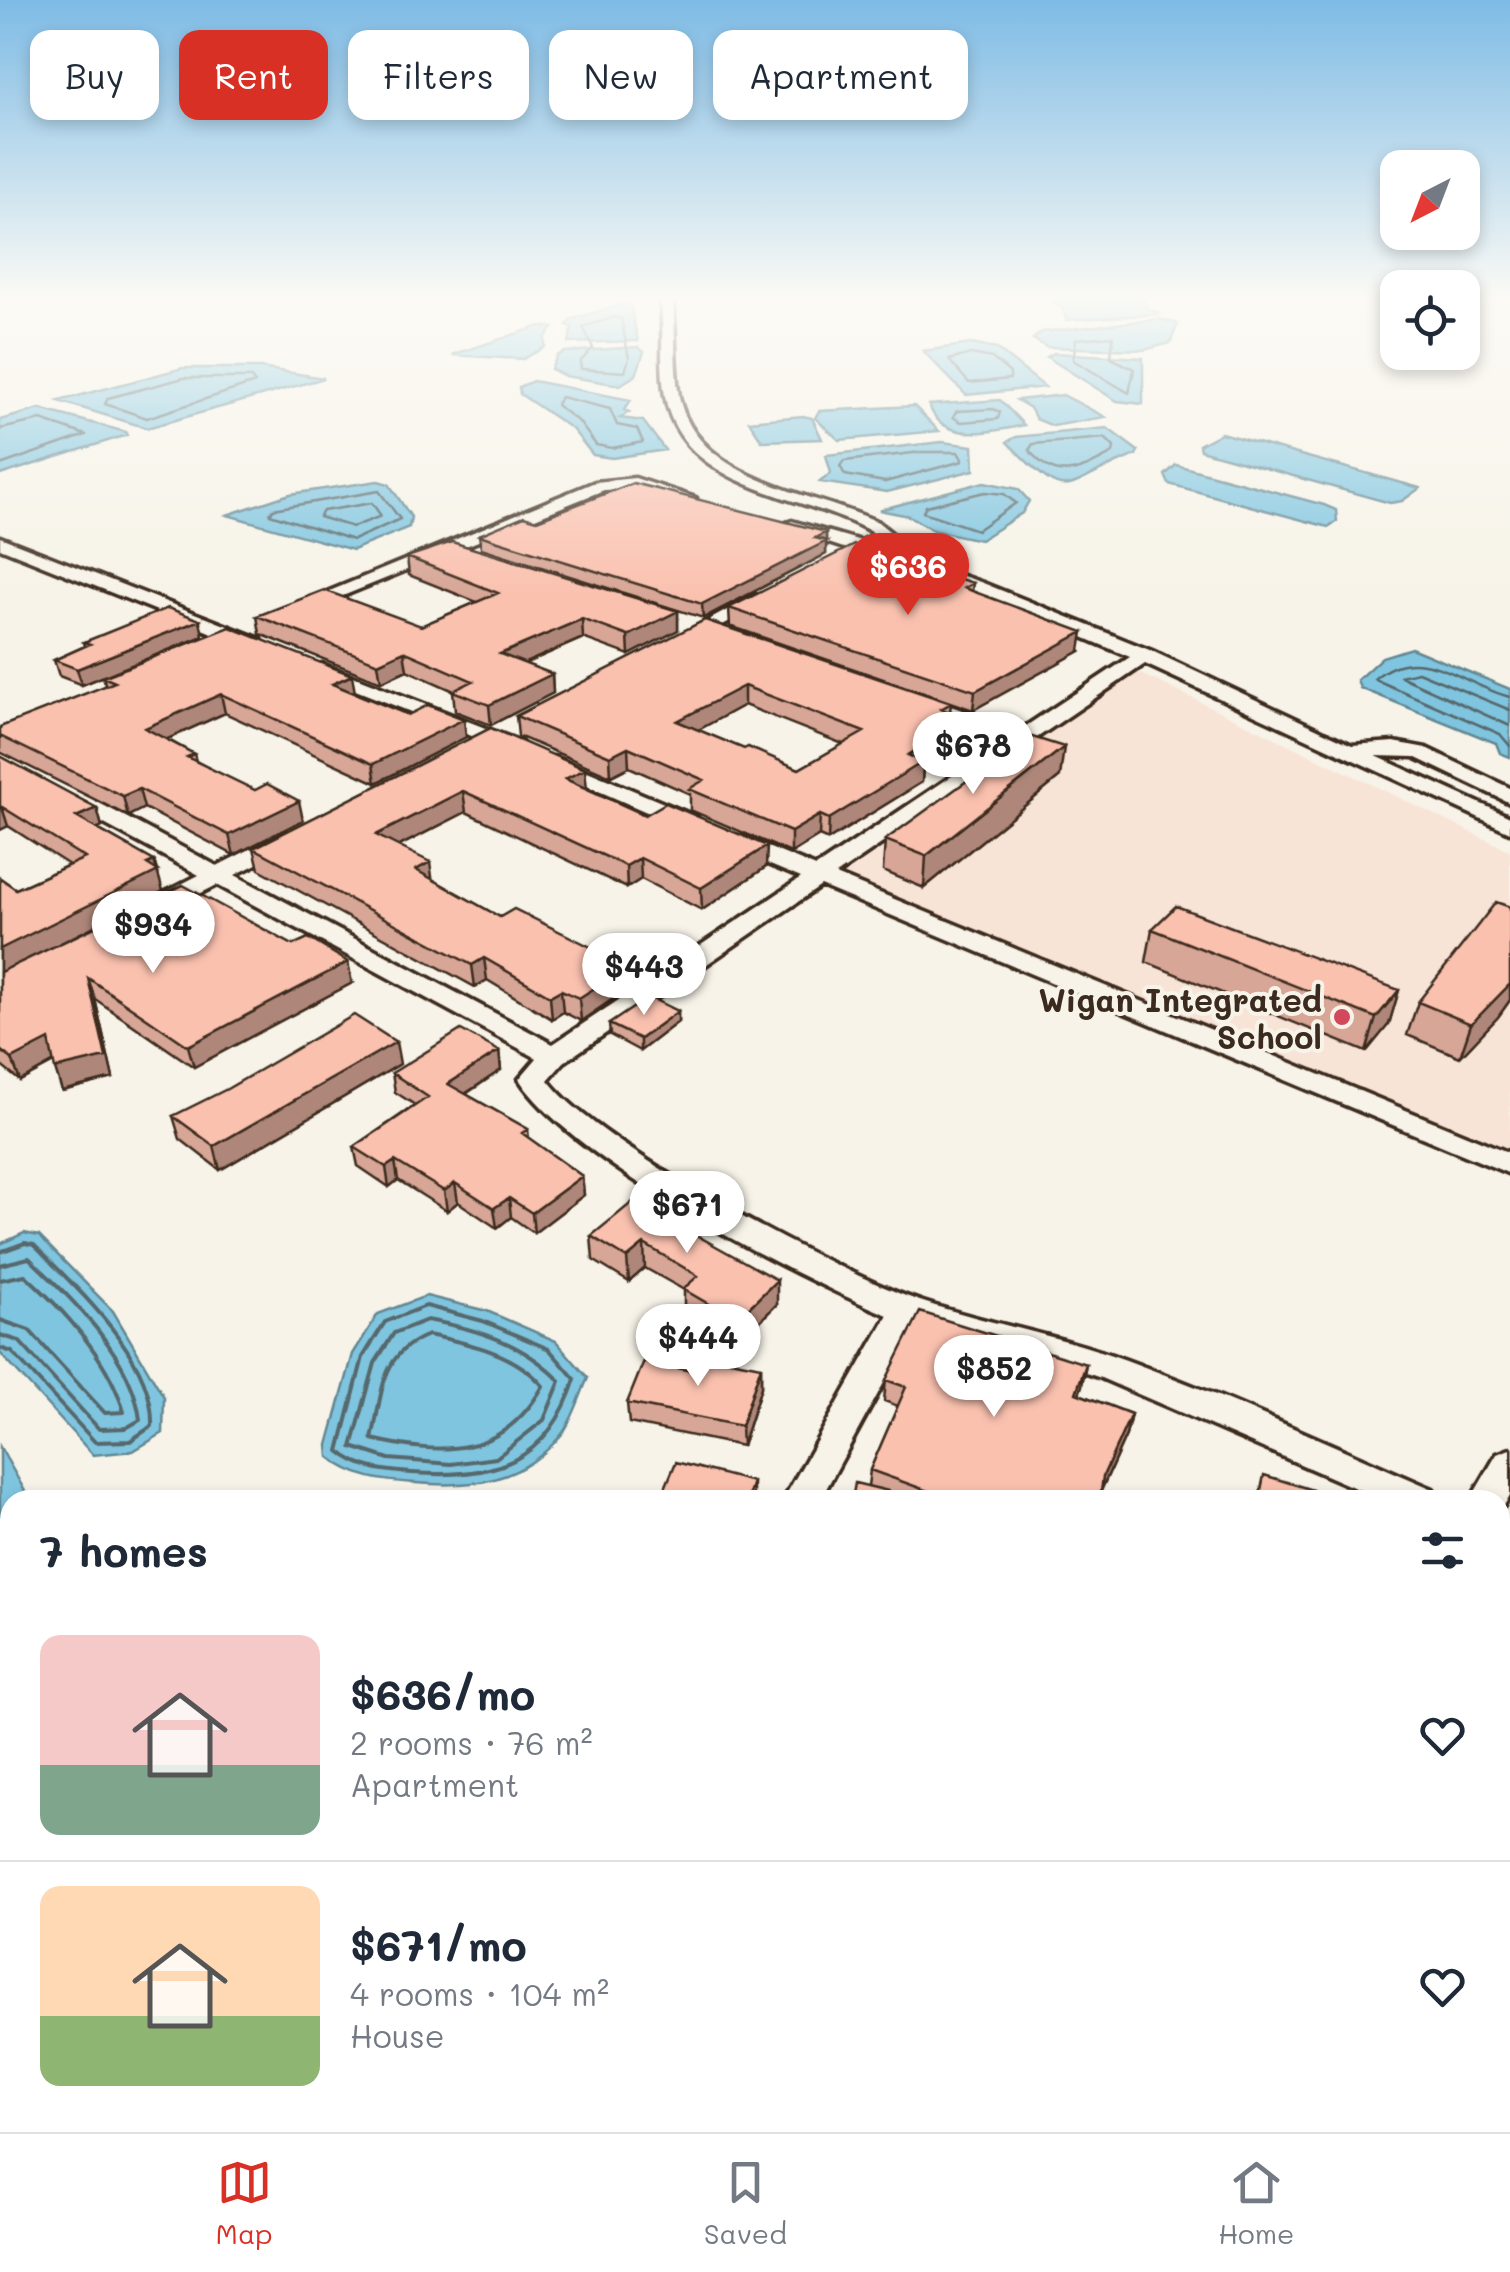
<!DOCTYPE html>
<html lang="en">
<head>
<meta charset="utf-8">
<style>
	:root { --surface:#fff; --page:#f6f6f7; --text:#1f2937; --muted:#747a83; --line:#e0e1e3; --accent:#d93025 }
	body { margin:0; font-family:Mali,sans-serif; background:var(--page); color:var(--text); height:100vh; display:flex; flex-direction:column; font-size:38px; white-space:nowrap }
	* { box-sizing:border-box; margin:0 }
	p { font-size:32px; color:var(--muted) }
	.icon { flex:none; width:55px; height:55px; fill:none; stroke:currentColor; stroke-width:2; stroke-linecap:round; stroke-linejoin:round }
	.map { position:relative; flex:1; overflow:hidden }
	.drawer { position:absolute; left:0px; top:1490px; width:1510px; height:642px; display:flex; flex-direction:column; background:var(--surface); border-radius:30px 30px 0 0; box-shadow:0 5px 15px #0003 }
	.drawer>* { flex:none }
	.banner { position:absolute; left:30px; top:30px; width:1000px; height:90px; display:flex; gap:20px }
	.needle { width:65px; rotate:222deg }
	.fabs { position:absolute; left:1380px; top:150px; display:grid; gap:20px }
	.fabs a { display:grid; place-items:center; width:100px; height:100px; border-radius:20px; background:var(--surface); box-shadow:0 5px 15px #0003; font-size:50px }
	.price { position:absolute; translate:-50% -85px; padding:0 22px; border-radius:35px; background:#fff; color:#222; font-size:32px; line-height:65px; filter:drop-shadow(0 2px 5px #0008) }
	.price::after { content:''; position:absolute; left:50%; top:60px; width:30px; height:22px; margin-left:-15px; background:inherit; clip-path:polygon(0 0,100% 0,50% 100%) }
	.price.selected { background:var(--accent); color:#fff }
	ul { padding:0; list-style:none }
	li { display:flex; align-items:center; gap:30px; height:250px; padding:0 40px }
	li+li { border-top:2px solid var(--line) }
	li span { display:grid; place-items:center; flex:none; width:280px; height:200px; border-radius:20px; color:#555 }
	li>.icon { margin-inline-start:auto }
	span .icon { width:120px; height:120px; fill:#fffc; stroke-width:1 }
	li b { font-size:42px }
	h2 { display:flex; justify-content:space-between; align-items:center; height:120px; padding:0 40px; font-size:42px }
	.tag { padding:0 35px; border-radius:20px; background:var(--surface); box-shadow:0 5px 15px #0003; font-size:35px; line-height:90px }
	.tag.selected { background:var(--accent); color:#fff }
	.menu { display:flex; justify-content:space-around; align-items:center; height:140px; border-top:2px solid var(--line); background:var(--surface); font-size:28px; color:var(--muted) }
	.menu a { display:grid; justify-items:center; gap:5px }
	.menu .selected { color:var(--accent) }
	.map>svg:first-child { display:block }
	.built { fill:#f8e4d7 }
	.water { fill:#7fc5e0; stroke:#648792; stroke-width:2.5 }
	.lines { fill:none; stroke-linecap:round; stroke-linejoin:round }
	.shore-far1 { stroke:#56686c; stroke-width:2.5 }
	.shore { stroke:#56686c; stroke-width:4 }
	.minor-casing { stroke:#3b2a1e; stroke-width:7 }
	.minor { fill:#f7f3e8; fill-rule:evenodd }
	.wall { fill:#d7a696; stroke:#3b2a1e; stroke-width:2.5; fill-rule:evenodd }
	.shaded-wall { fill:#af877a; stroke:#3b2a1e; stroke-width:2.5 }
	.building { fill:#fac1af; stroke:#3b2a1e; stroke-width:2.5; fill-rule:evenodd }
	.poi-dot { fill:#d1495b; stroke:#f7f3e8; stroke-width:4 }
	.labels { text-anchor:middle; dominant-baseline:central; stroke-width:8; stroke-linejoin:round; paint-order:stroke }
	.poi-label { font-size:32px; font-weight:bold; fill:#3b2a1e; stroke:#f7f3e8; text-anchor:end }
</style>
</head>
<body>
<div class="map">
<svg width="1510" height="2132" viewBox="0 0 1510 2132">
	<rect width="100%" height="100%" fill="#f7f3e8"/>
	<filter id="ink" filterUnits="userSpaceOnUse"><feTurbulence type="fractalNoise" baseFrequency=".01" numOctaves="2"/><feDisplacementMap in="SourceGraphic" scale="20" xChannelSelector="R" yChannelSelector="G"/><feConvolveMatrix kernelMatrix="1 2 1 2 8 2 1 2 1" color-interpolation-filters="sRGB"/></filter>
	<g filter="url(#ink)">
		<path class="built" d="M1138,672L1510,851V1155L837,879Z"/>
		<path class="water" d="M1045,296H1140L1148,309L1161,314L1066,320L1062,307Z
			M625,304L630,305L638,341L569,343L572,328L567,325L572,319Z
			M1160,319L1178,324L1170,343L1144,350L1046,347L1033,339L1042,332Z
			M540,326L553,328L545,338V347L523,359L452,355Z
			M971,344L997,349L1045,387L966,395L923,351Z
			M638,347L644,352L636,375L620,385L565,376L551,369L557,356L565,352Z
			M1054,353L1143,358V404L1117,401L1047,357Z
			M183,368H260L324,378L147,428L59,401Z
			M533,381L631,400L624,410L629,412L620,418L643,421L665,450L612,458L593,455L572,429L520,394L519,387Z
			M1063,395L1105,417L1053,426L1036,419L1030,408L1017,400Z
			M1000,400L1024,425C993,432 942,444 929,405Z
			M914,406L939,431L839,440L815,418L819,411Z
			M40,409L126,432L127,435L0,475V420Z
			M803,416L812,418L822,439L762,441L749,421Z
			M1107,428L1138,451L1136,455C1056,485 1075,510 1007,442L1016,437Z
			M1221,433L1420,488L1402,501L1390,503L1200,450L1199,445Z
			M942,442L973,446L974,470L887,492L820,482L831,473L826,455Z
			M1176,465L1324,505L1336,510L1337,521L1328,527L1169,484L1165,475Z
			M378,481L389,484L411,517L409,527L353,550L227,515L290,494Z
			M984,482L1018,489L1029,501L1022,513L980,540L933,530L909,516L879,510Z
			M1411,648L1510,689V757L1500,753L1496,743L1360,688L1357,680L1382,657Z
			M24,1233L39,1236L113,1311L164,1397L163,1433L133,1451L93,1455L0,1353V1244Z
			M426,1296L487,1311L556,1341L588,1378C580,1395 573,1420 562,1434C522,1483 473,1488 415,1483C383,1481 355,1478 329,1457L328,1445L353,1354L378,1314Z
			M0,1447L30,1500H10V1543L0,1548Z"/>
		<g class="lines">
			<path class="shore-far1" d="M615,317L621,319L629,358L625,372L581,369L580,362L593,348L583,327Z
				M1113,336L1111,358L1134,369L1129,393L1073,360L1076,339Z
				M971,354L992,358L1010,373V379L969,383L949,360Z
				M184,378H251L255,383L147,418L105,404L108,398Z
				M561,397L610,409L617,425L637,429L643,442L612,448L596,445L579,422L556,405Z
				M993,409L1000,412L998,419L961,422L953,417L957,411Z
				M0,429L41,420L86,435L0,465
				M1105,438L1114,447L1113,453C1079,471 1057,485 1029,450L1033,444Z
				M922,452H958L963,461L885,482L845,475L840,466L844,461Z
				M379,491L400,519L353,540L270,514L273,509Z
				M985,492L1004,494L1016,503L977,530L923,512L926,506Z
				M372,503L381,516L353,527L319,517L323,511Z
				M1510,697C1462,685 1419,639 1374,679L1500,734L1510,746
				M1510,710L1418,672L1400,676L1510,726"/>
			<path class="shore" d="M0,1252L25,1243L34,1245C79,1291 155,1358 152,1426L130,1441L95,1442L12,1352L0,1348
				M0,1265L29,1258C73,1300 133,1357 140,1420L126,1428L99,1429L19,1341L0,1335
				M0,1280L25,1275C65,1311 109,1359 124,1412L105,1413L29,1330L0,1320
				M426,1306L483,1321L549,1349L575,1379C548,1464 493,1479 412,1473C385,1471 360,1469 339,1451L363,1357L385,1322Z
				M427,1320C477,1329 524,1343 560,1381L544,1420L496,1458L451,1464L389,1459L352,1447L375,1363L394,1333Z
				M428,1335C468,1343 516,1353 543,1386C503,1457 444,1456 372,1439C383,1393 379,1354 428,1335Z"/>
			<g class="minor-casing">
				<path id="minor" d="M660,296H672C677,329 673,364 679,396C695,481 813,492 878,522L894,535L877,546L983,583L1152,651L1352,745L1394,742L1426,748L1510,788V803L1414,757L1376,756L1510,817V832L1145,664L836,875L1510,1153V1174L821,886L564,1062L548,1080C597,1146 840,1275 923,1302C990,1324 1059,1335 1126,1360C1230,1398 1331,1445 1433,1489L1438,1500H1383L1101,1378L1027,1353L916,1324L820,1500H783L888,1315C792,1275 574,1163 519,1079L537,1058L217,885L166,911H148L145,906L148,901L199,875L0,768V753L8,754L217,866L280,834H296V844L235,875L553,1044L801,878L725,846V836H741L816,867L1007,739L919,708V700H933L1020,730L1130,657L971,590L786,529V523L792,521L861,541L875,534C809,493 682,493 665,396C659,364 665,329 660,296Z
					M635,478L696,498L688,503L634,488L604,490L308,610L293,606L595,482Z
					M0,537L261,639L263,643L247,647L0,548Z
					M755,595L770,599L690,643L674,639Z
					M322,664L521,742L524,746L521,750H507L315,674V666Z
					M554,757L697,817L700,822L697,827H681L546,768L543,763Z
					M1510,1449V1495L1501,1511L1500,1500H1470L1497,1454Z
					M1500,1896L1510,1900V1968L1500,1964Z
					M723,2122H772L774,2132H724Z"/>
			</g>
			<use href="#minor" class="minor"/>
		</g>
		<path class="wall" d="M537,520L826,532V554L703,618L481,548L479,535Z
			M407,557L678,611V630L629,655L583,638L524,664L552,674L553,693L491,725L455,711L453,691H454L407,670L381,682L260,634L257,616L421,626L477,602L409,575Z
			M973,583L972,591L1080,651L973,710L730,626L729,608Z
			M705,620L951,703L950,712L966,739L923,765L922,782L828,840L819,836L791,853L690,810V794L629,767L611,776L518,736L516,716ZM744,705L843,744L799,769L744,749L698,730Z
			M203,636L82,685L59,676L54,660L85,646L84,642Z
			M103,677L355,693L408,715L464,719L466,737L376,783L225,713L167,739L194,754L196,761L303,820L234,855L144,808L128,816L0,752V727L106,686Z
			M491,728L586,789L766,867L702,910L641,879L627,888L466,812L398,847L432,879L500,917L613,958V969L620,994L581,1021L563,1012L552,1019L487,980L475,987L259,869L254,848Z
			M0,756L97,808L102,827L98,829L154,861L163,891L48,949L352,983L194,1067L95,999L113,1078L62,1091L54,1063L20,1081L0,1065V878L16,889L69,865L8,826L0,830Z
			M1060,777L924,888L883,871L885,840Z
			M1510,907V1000L1498,1017L1460,1057L1407,1035L1418,1002Z
			M1152,929L1399,990L1389,1024L1366,1052L1146,962Z
			M678,1011V1022L640,1051L610,1035L609,1024Z
			M499,1051L501,1070L466,1094L528,1129L529,1139L582,1176L584,1195L534,1233L511,1217L497,1228L458,1202L447,1211L398,1180L389,1187L358,1166L354,1147L415,1105L395,1092L392,1073Z
			M400,1064L220,1170L180,1139L173,1116Z
			M693,1226V1233L777,1304L737,1344L684,1313V1290L645,1268L629,1282L593,1260L591,1236Z
			M1086,1364L1079,1394L1131,1414L1126,1435L1101,1491L1100,1500H893L887,1498V1500L868,1486L870,1470L898,1406L884,1401L886,1380Z
			M761,1366V1387L742,1446L629,1423L627,1403L687,1370Z"/>
		<path class="shaded-wall" d="M826,532V554L703,618L702,604Z
			M678,611V630L629,655L628,636Z
			M582,619L583,638L502,673L500,654Z
			M200,620L203,636L82,685L77,669Z
			M1083,632L1080,651L973,710L975,691Z
			M404,651L407,670L381,682L378,663Z
			M552,674L553,693L491,725L489,705Z
			M352,675L355,693L332,684Z
			M744,686V705L678,741L677,721Z
			M221,694L225,713L150,747L145,728Z
			M464,719L466,737L376,783L373,764Z
			M968,719L966,739L923,765L922,782L828,840L829,819L908,755Z
			M628,747L629,767L611,776L610,756Z
			M1064,747L1060,777L924,888L926,856Z
			M585,769L587,789L565,779Z
			M139,789L144,808L128,816L123,796Z
			M463,791L466,812L379,856L376,835Z
			M299,801L303,820L234,855L229,835Z
			M0,807H2L8,826L0,830Z
			M97,808L102,827L82,837L76,817Z
			M820,815L819,836L791,853V832Z
			M767,846L766,867L702,910L701,888Z
			M640,858L641,879L627,888L626,866Z
			M154,861L163,891L0,974V949Z
			M430,862L433,884L416,870Z
			M484,958L487,980L475,987L472,965Z
			M613,958L614,975L619,972L620,994L581,1021L579,998L603,964Z
			M348,962L352,983L194,1067L188,1046Z
			M88,978L95,999L113,1078L62,1091L55,1069Z
			M1510,984V1000L1498,1017L1460,1057L1471,1024Z
			M561,990L563,1012L552,1019L550,996Z
			M1399,990L1389,1024L1366,1052L1376,1018Z
			M678,1011V1022L640,1051V1039Z
			M49,1040L56,1061L20,1081L12,1059Z
			M396,1042L400,1064L220,1170L214,1146Z
			M499,1051L501,1070L451,1103L448,1084Z
			M395,1161L398,1180L389,1187L386,1167Z
			M582,1176L584,1195L534,1233L532,1213Z
			M455,1183L458,1202L447,1211L444,1191Z
			M509,1198L511,1217L497,1228L494,1208Z
			M644,1244L645,1268L629,1282L627,1258Z
			M777,1280V1304L737,1344L736,1320Z
			M1086,1364L1082,1386L1072,1414L1076,1393Z
			M761,1366V1387L742,1446L741,1426Z
			M1131,1414L1126,1435L1098,1497L1103,1476Z
			M753,1482V1500H747Z"/>
		<path class="building" d="M633,483L826,532L815,538L827,541L702,604L479,535L524,516L537,520Z
			M452,542L678,611L628,636L582,619L500,654L552,674L489,705L453,691L473,681L404,651L378,663L257,616L324,590L421,626L498,593L407,557Z
			M854,545L973,583L964,588L1083,632L975,691L729,608Z
			M168,608L200,620L77,669L54,660L90,644L84,642Z
			M705,620L951,703L941,709L968,719L908,755L923,762L829,819L820,815L791,832L689,789L704,780L628,747L610,756L516,716ZM744,686L864,732L799,769L748,747L744,749L677,721Z
			M230,627L352,675L332,684L408,715L428,705L464,719L373,764L221,694L145,728L194,754L187,757L255,790L267,784L299,801L229,835L139,789L123,796L0,736V727L115,682L103,677Z
			M491,728L585,769L565,779L645,815L666,803L767,846L701,888L640,858L626,866L463,791L376,835L430,862L416,870L500,917L514,909L613,958L603,964L619,972L579,998L561,990L550,996L484,958L472,965L254,848Z
			M1029,736L1064,747L926,856L885,840Z
			M0,756L97,808L76,817L154,861L147,864L158,871L0,949V878L16,889L85,858L2,807H0Z
			M183,885L293,945L308,938L348,962L188,1046L88,978L106,1057L55,1069L49,1040L12,1059L0,1050V972Z
			M1496,902L1510,907V984L1471,1024L1418,1002Z
			M1176,906L1399,990L1376,1018L1152,929Z
			M649,997L678,1011L640,1039L609,1024Z
			M354,1015L396,1042L214,1146L173,1116L227,1089Z
			M461,1030L499,1051L448,1084L528,1129L522,1133L582,1176L532,1213L509,1198L494,1208L455,1183L444,1191L395,1161L386,1167L354,1147L428,1097L392,1073Z
			M640,1196L693,1226L687,1230L777,1280L736,1320L683,1289L698,1276L644,1244L627,1258L591,1236Z
			M920,1312L1086,1364L1076,1393L1131,1414L1103,1476L1100,1500H953L870,1470L906,1387L886,1380Z
			M694,1353L761,1366L741,1426L627,1403L644,1361L687,1370Z
			M676,1462L753,1482L747,1500H660Z
			M1264,1475L1345,1500H1259Z
			M855,1483L888,1491L885,1500H852Z
			M1445,2122H1457L1463,2132H1425Z"/>
	</g>
	<linearGradient id="sky" x2="0" y2="1"><stop stop-color="#7ebbe5"/><stop offset="0.5" stop-color="#fbfaf5"/><stop offset="1" stop-color="#fbfaf5" stop-opacity="0"/></linearGradient>
	<rect width="1510" height="595" fill="url(#sky)"/>
	<circle class="poi-dot" cx="1342" cy="1017" r="10"/>
	<g class="labels">
		<g class="poi-label">
			<text x="1322" y="999">Wigan Integrated<tspan x="1322" dy="37">School</tspan></text>
		</g>
	</g>
</svg>
<div class="fabs">
<a><svg class="needle" viewBox="-14 -14 28 28"><path d="M0-13l5 13h-10z" fill="#e53935"/><path d="M0 13l5-13h-10z" fill="#747a83"/></svg></a>
<a><svg class="icon" aria-label="locate" viewBox="0 0 24 24"><circle cx="12" cy="12" r="6"/><path d="M12 2v4M12 18v4M2 12h4M18 12h4"/></svg></a>
</div>
<b class="price selected" style="left:908px;top:618px">$636</b>
<b class="price" style="left:973px;top:797px">$678</b>
<b class="price" style="left:153px;top:976px">$934</b>
<b class="price" style="left:644px;top:1018px">$443</b>
<b class="price" style="left:687px;top:1256px">$671</b>
<b class="price" style="left:698px;top:1389px">$444</b>
<b class="price" style="left:994px;top:1420px">$852</b>
<div class="banner">
<a class="tag">Buy</a>
<a class="tag selected">Rent</a>
<a class="tag">Filters</a>
<a class="tag">New</a>
<a class="tag">Apartment</a>
</div>
<section class="drawer">
<h2>7 homes<svg class="icon" aria-label="filters" viewBox="0 0 24 24"><path d="M4 7h16M4 17h16"/><circle cx="9" cy="7" r="2"/><circle cx="15" cy="17" r="2"/></svg></h2>
<ul>
<li><span style="background:linear-gradient(#f6c9c9 65%,#7fa58c 0)"><svg class="icon" aria-label="home" viewBox="0 0 24 24"><path d="M3 11l9-7 9 7M6 9v11h12V9"/></svg></span><div><b>$636/mo</b><p>2 rooms · 76 m²</p><p>Apartment</p></div><svg class="icon" aria-label="heart" viewBox="0 0 24 24"><path d="M12 20l-8-8c-3-5 5-10 8-4 3-6 11-1 8 4z"/></svg></li>
<li><span style="background:linear-gradient(#ffd9b3 65%,#8fb573 0)"><svg class="icon" aria-label="home" viewBox="0 0 24 24"><path d="M3 11l9-7 9 7M6 9v11h12V9"/></svg></span><div><b>$671/mo</b><p>4 rooms · 104 m²</p><p>House</p></div><svg class="icon" aria-label="heart" viewBox="0 0 24 24"><path d="M12 20l-8-8c-3-5 5-10 8-4 3-6 11-1 8 4z"/></svg></li>
</ul>
</section>
</div>
<nav class="menu">
<a class="selected"><svg class="icon" aria-label="map" viewBox="0 0 24 24"><path d="M3 6l6-2 6 2 6-2v14l-6 2-6-2-6 2zM9 4v14M15 6v14"/></svg>Map</a>
<a><svg class="icon" aria-label="saved" viewBox="0 0 24 24"><path d="M7 4h10v16l-5-4-5 4z"/></svg>Saved</a>
<a><svg class="icon" aria-label="home" viewBox="0 0 24 24"><path d="M3 11l9-7 9 7M6 9v11h12V9"/></svg>Home</a>
</nav>
</body>
</html>
